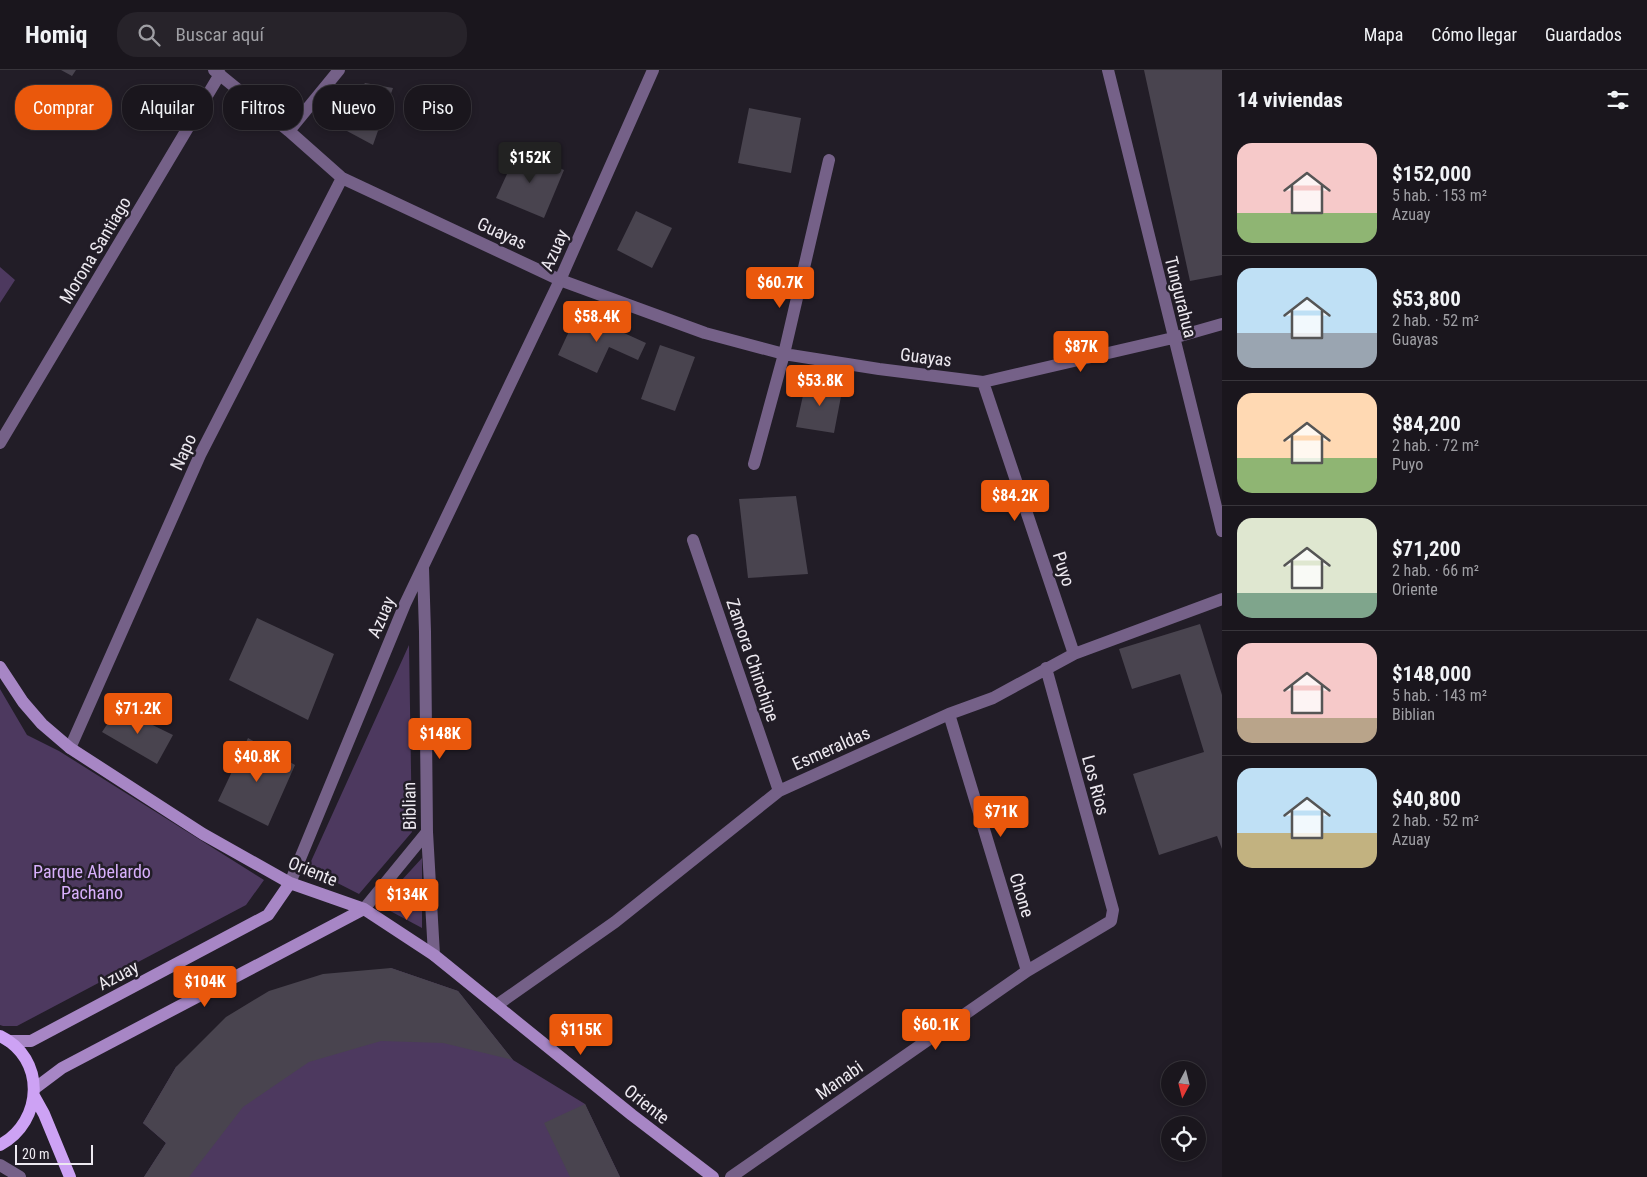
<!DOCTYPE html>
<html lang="es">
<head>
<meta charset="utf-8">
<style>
	:root { --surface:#1a161d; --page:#27232a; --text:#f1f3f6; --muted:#9f9fa4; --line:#38353b; --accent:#ea580c }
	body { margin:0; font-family:"Roboto Condensed",sans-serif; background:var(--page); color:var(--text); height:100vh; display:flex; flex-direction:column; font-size:19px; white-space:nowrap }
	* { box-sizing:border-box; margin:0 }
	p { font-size:16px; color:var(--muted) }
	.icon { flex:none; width:28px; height:28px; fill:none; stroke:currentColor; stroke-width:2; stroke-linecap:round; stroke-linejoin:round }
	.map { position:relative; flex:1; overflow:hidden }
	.panel { display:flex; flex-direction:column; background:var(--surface); width:425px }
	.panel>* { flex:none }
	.top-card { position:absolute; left:15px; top:15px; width:475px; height:45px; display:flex; gap:10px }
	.needle { width:32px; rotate:187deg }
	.fabs { position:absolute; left:1161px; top:991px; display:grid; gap:10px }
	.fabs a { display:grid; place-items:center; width:45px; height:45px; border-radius:50%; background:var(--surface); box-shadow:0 2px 8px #0003,0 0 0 1px var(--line); font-size:25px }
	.scale { position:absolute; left:15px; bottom:12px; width:78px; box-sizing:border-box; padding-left:5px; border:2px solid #ede9f0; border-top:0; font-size:14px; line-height:18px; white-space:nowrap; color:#ede9f0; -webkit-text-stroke:4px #221d27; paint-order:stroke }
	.price { position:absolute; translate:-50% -42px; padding:0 11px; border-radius:5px; background:var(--accent); color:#fff; font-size:16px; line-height:32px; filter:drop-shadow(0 1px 2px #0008) }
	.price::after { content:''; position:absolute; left:50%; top:30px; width:15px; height:11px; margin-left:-8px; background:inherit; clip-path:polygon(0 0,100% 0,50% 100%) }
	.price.on { background:#222; color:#fff }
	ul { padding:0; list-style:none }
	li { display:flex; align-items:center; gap:15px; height:125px; padding:0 15px }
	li+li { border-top:1px solid var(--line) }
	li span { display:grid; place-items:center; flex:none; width:140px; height:100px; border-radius:15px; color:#555 }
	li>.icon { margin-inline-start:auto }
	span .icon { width:60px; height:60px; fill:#fffc; stroke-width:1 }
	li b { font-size:21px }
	h2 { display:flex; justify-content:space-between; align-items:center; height:60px; padding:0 15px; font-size:21px }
	.tag { padding:0 18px; border-radius:20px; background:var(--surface); box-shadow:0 2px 8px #0003,0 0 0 1px var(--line); font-size:18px; line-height:45px }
	.tag.on { background:var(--accent); color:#fff }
	header { display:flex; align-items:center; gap:30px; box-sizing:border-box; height:70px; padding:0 25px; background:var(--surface); border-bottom:1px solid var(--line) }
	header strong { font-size:24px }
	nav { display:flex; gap:28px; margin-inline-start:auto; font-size:18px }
	.search { width:350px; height:45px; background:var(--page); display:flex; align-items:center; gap:12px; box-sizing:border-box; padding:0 18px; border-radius:20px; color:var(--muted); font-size:19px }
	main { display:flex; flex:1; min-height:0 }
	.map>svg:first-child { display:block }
	.green { fill:#4d395f }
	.building { fill:#49444f }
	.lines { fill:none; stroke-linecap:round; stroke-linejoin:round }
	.minor { stroke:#756188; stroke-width:12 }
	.tertiary { stroke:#756188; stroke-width:12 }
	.secondary { stroke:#a786c5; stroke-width:12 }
	.primary { stroke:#cda2f4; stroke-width:12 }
	.labels { text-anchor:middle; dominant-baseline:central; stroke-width:5; stroke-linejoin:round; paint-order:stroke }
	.street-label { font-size:18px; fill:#ede9f0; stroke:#221d27 }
	.park-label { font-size:18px; fill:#d8b0fc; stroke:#221d27 }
</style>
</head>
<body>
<header>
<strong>Homiq</strong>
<div class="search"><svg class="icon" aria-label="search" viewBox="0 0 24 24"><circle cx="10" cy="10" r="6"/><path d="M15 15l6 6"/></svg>Buscar aquí</div>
<nav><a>Mapa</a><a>Cómo llegar</a><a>Guardados</a></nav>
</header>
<main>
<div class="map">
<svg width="1222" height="1107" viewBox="0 0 1222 1107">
	<rect width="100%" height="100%" fill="#221d27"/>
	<path class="green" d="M0,197L15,210L0,233Z
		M409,575L412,762L359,824L308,798Z
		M0,619L27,665L59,681L264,810L246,835L17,956H3L0,955Z
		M422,788V858L379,835Z
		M391,898L458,921L513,990L585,1034L620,1107H144L166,1073L143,1053L176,997Z"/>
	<path class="building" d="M61,0H76L72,6Z
		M1144,0H1222V205L1190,211Z
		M365,13L393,18L373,75L334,54Z
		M749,38L801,48L791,103L738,93Z
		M518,80L564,100L544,148L496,128Z
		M636,141L672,158L652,198L617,180Z
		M578,242L646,273L638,290L609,277L597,303L558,285Z
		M660,275L695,287L675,341L641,329Z
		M806,312L843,316L834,363L796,357Z
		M796,426L808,504L748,508L739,429Z
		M257,548L334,584L308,650L229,610Z
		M1200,554L1222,625V779L1217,766L1159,785L1133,704L1204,682L1180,604L1132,619L1119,579Z
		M118,638L173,665L157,694L102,662Z
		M248,668L295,695L268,756L218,731Z
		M391,898L458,921L513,990L443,973L381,971L309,992L243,1037L189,1107H144L166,1073L143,1053L176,997L226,947L269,921L323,904Z
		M585,1034L620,1107H570L544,1053Z"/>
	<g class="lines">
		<path class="minor" d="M214,0L289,61L342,108L560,210L705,263L784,284L879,299L983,312L1173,268L1222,254
			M1108,0L1222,461
			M289,61L339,0
			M983,312L1074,584
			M0,373L220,4
			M754,394L784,284L829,90
			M693,470L779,721
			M423,498L425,562L427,762L434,885
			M949,644L1027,901
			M70,678L200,385L342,108
			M290,813L405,534L560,210L653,0
			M364,839L427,762
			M497,935L615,852L779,721L949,644L993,628L1074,584L1222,529
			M731,1107L1027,901L1111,851L1113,840L1046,598"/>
		<path class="tertiary" d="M0,1095L20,1107"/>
		<path class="secondary" d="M0,597L23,632L42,654L70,678L203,764L290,813L364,839L434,885L632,1045L713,1107
			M9,971H31L268,845L290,813
			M34,1019L62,998L364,839"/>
		<path class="primary" d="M0,966C46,988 44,1051 0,1075
			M34,1026L44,1044L70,1107"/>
	</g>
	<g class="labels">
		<g class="street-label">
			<text transform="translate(502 163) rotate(25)">Guayas</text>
			<text transform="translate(95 180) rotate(-59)">Morona Santiago</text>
			<text transform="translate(554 180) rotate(-66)">Azuay</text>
			<text transform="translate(1181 227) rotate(76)">Tungurahua</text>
			<text transform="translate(926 287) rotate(7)">Guayas</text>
			<text transform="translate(183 382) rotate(-65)">Napo</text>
			<text transform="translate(1064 499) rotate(72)">Puyo</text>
			<text transform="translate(381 547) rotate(-67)">Azuay</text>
			<text transform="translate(753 590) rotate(71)">Zamora Chinchipe</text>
			<text transform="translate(831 678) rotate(-24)">Esmeraldas</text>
			<text transform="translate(1096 715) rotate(75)">Los Rios</text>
			<text transform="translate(409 736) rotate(-91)">Biblian</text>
			<text transform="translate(313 801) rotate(22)">Oriente</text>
			<text transform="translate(1022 825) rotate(73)">Chone</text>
			<text transform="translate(118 905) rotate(-28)">Azuay</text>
			<text transform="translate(839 1010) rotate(-35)">Manabi</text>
			<text transform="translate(647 1034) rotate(38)">Oriente</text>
		</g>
		<g class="park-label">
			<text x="92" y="801">Parque Abelardo<tspan x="92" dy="21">Pachano</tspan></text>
		</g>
	</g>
</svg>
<div class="fabs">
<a><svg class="needle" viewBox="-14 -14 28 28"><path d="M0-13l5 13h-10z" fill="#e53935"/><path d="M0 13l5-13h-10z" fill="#9f9fa4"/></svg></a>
<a><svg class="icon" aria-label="locate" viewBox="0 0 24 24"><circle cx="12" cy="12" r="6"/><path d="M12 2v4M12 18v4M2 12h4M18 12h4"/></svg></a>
</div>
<div class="scale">20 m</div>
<b class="price on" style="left:530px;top:114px">$152K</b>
<b class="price" style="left:780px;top:239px">$60.7K</b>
<b class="price" style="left:597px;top:273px">$58.4K</b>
<b class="price" style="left:1081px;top:303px">$87K</b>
<b class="price" style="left:820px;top:337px">$53.8K</b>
<b class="price" style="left:1015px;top:452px">$84.2K</b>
<b class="price" style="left:138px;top:665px">$71.2K</b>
<b class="price" style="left:440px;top:690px">$148K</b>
<b class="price" style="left:257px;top:713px">$40.8K</b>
<b class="price" style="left:1001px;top:768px">$71K</b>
<b class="price" style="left:407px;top:851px">$134K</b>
<b class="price" style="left:205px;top:938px">$104K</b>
<b class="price" style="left:936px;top:981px">$60.1K</b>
<b class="price" style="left:581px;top:986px">$115K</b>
<div class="top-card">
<a class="tag on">Comprar</a>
<a class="tag">Alquilar</a>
<a class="tag">Filtros</a>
<a class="tag">Nuevo</a>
<a class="tag">Piso</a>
</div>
</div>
<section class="panel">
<h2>14 viviendas<svg class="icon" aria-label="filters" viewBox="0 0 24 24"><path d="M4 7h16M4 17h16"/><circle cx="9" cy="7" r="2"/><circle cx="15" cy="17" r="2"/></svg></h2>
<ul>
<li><span style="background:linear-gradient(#f6c9c9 70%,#8fb573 0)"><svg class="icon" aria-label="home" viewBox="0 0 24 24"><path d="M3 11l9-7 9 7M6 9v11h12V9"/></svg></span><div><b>$152,000</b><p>5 hab. · 153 m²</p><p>Azuay</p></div></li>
<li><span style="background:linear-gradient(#bfe0f5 65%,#9aa5b1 0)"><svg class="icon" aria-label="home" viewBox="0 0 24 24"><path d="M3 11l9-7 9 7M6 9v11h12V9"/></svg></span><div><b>$53,800</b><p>2 hab. · 52 m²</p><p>Guayas</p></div></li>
<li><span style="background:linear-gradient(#ffd9b3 65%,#8fb573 0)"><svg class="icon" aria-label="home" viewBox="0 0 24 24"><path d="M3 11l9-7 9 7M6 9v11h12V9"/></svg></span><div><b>$84,200</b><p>2 hab. · 72 m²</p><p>Puyo</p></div></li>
<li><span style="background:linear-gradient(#dfe7d0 75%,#7fa58c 0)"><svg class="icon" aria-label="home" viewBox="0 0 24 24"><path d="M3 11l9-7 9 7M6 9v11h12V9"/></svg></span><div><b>$71,200</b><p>2 hab. · 66 m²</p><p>Oriente</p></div></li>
<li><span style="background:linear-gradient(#f6c9c9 75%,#b9a48a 0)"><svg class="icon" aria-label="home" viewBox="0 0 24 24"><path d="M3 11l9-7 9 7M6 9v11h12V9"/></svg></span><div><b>$148,000</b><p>5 hab. · 143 m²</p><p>Biblian</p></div></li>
<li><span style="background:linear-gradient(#bfe0f5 65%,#c2b280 0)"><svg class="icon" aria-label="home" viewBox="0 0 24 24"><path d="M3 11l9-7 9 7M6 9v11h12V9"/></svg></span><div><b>$40,800</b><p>2 hab. · 52 m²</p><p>Azuay</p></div></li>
</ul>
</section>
</main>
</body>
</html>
